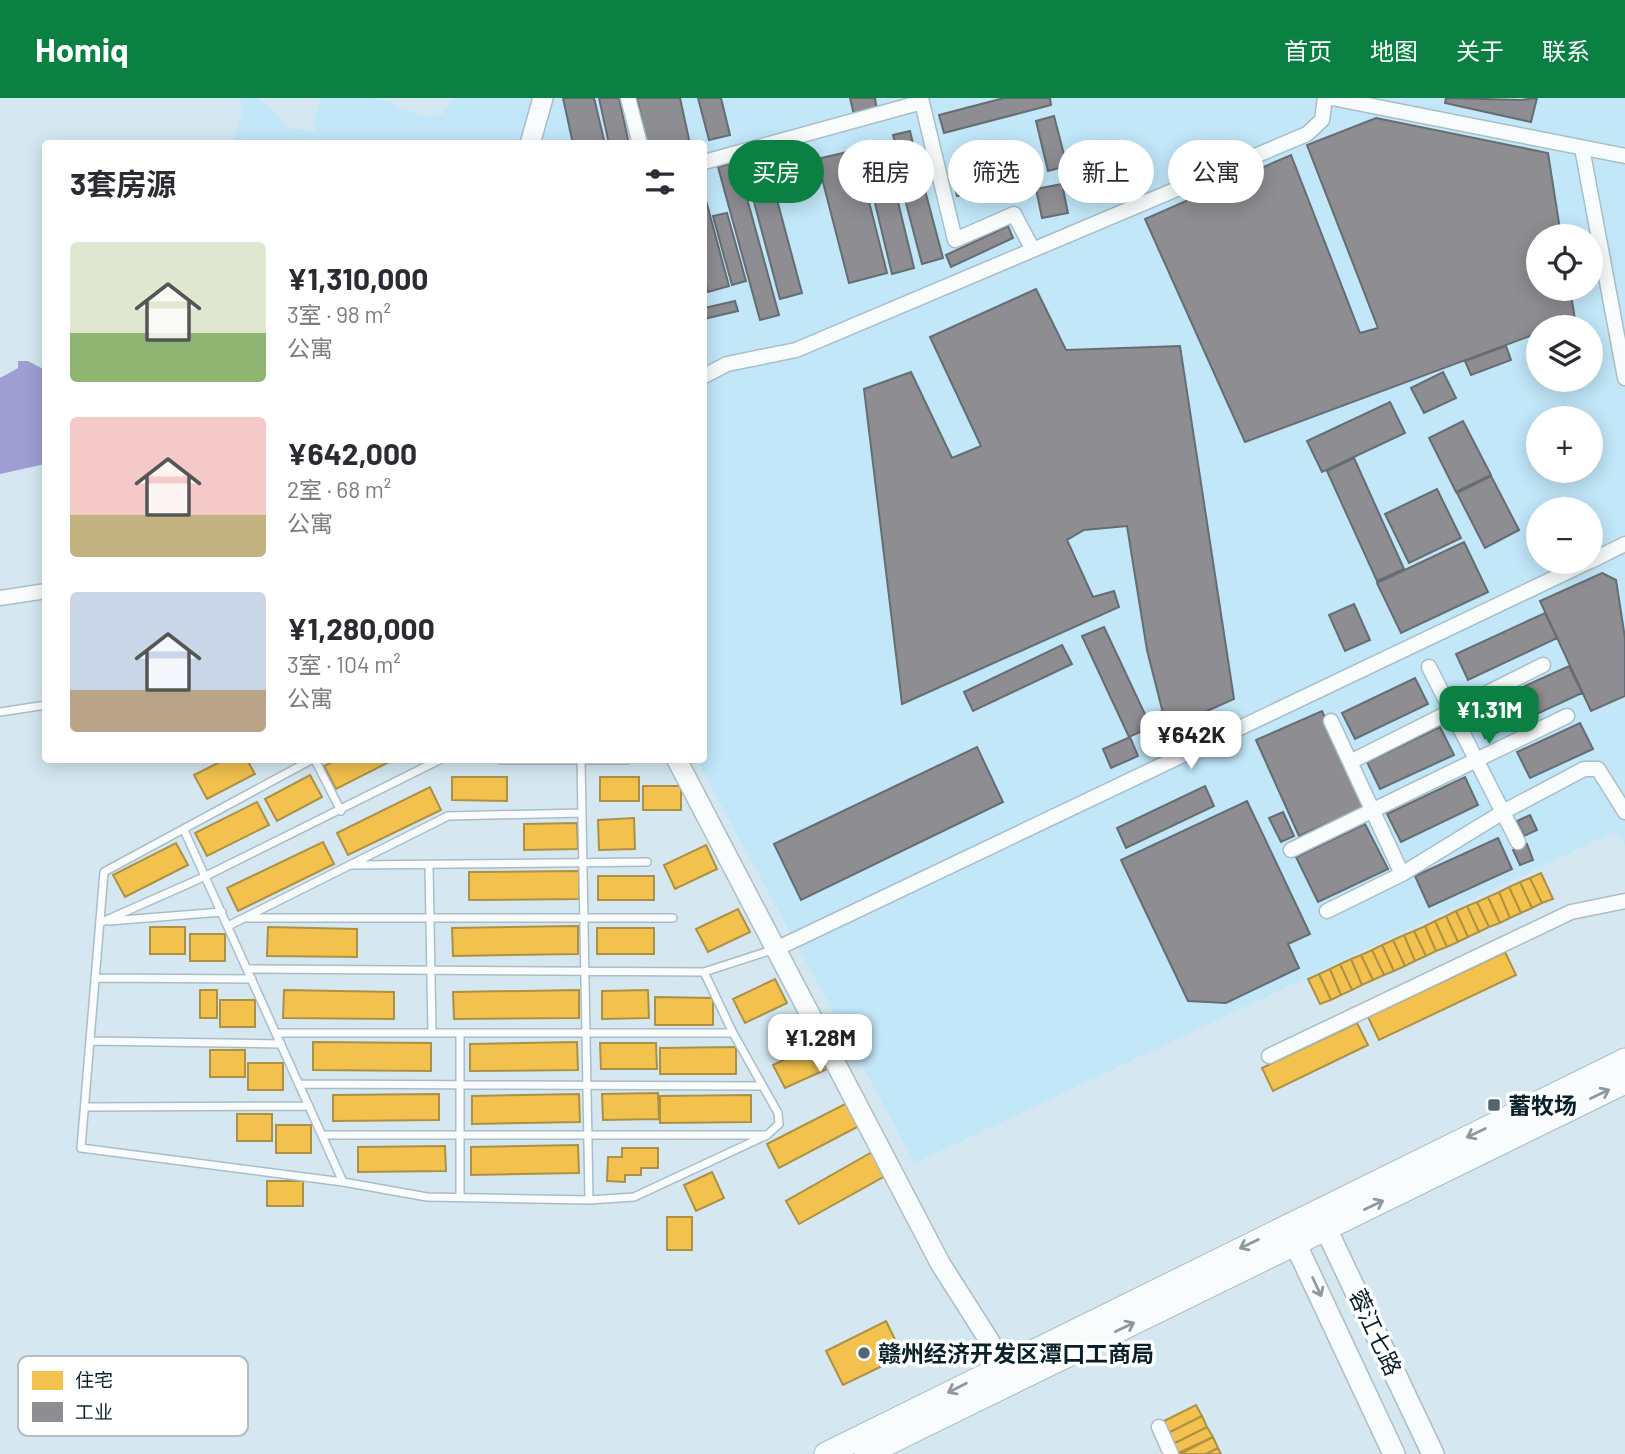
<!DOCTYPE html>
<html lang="zh">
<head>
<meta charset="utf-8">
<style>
	:root { --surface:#fff; --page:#f7f7f7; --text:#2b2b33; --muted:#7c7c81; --accent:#0b8043 }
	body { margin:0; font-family:Barlow,"Noto Sans SC",sans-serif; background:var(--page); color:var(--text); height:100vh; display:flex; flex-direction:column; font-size:26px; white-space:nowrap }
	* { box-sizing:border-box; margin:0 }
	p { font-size:23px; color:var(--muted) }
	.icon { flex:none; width:38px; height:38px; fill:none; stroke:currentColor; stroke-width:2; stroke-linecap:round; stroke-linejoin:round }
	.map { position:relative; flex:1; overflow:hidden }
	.details { position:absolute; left:42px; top:42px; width:665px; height:623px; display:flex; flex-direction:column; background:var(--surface); border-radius:7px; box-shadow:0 4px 18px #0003 }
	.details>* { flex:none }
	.top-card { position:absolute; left:728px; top:42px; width:665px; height:63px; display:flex; gap:14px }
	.controls { position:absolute; left:1526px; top:126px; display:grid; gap:14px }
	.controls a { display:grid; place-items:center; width:77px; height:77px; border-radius:50%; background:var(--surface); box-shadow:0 4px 18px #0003; font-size:35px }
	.price { position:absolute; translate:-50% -60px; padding:0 16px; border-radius:14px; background:#fff; color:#222; font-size:23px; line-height:46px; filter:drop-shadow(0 2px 4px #0008) }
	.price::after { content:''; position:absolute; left:50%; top:42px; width:21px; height:16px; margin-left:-10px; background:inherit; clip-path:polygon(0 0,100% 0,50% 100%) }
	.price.selected { background:var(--accent); color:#fff }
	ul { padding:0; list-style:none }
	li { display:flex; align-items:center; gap:21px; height:175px; padding:0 28px }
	li span { display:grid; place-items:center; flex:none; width:196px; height:140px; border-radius:7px; color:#555 }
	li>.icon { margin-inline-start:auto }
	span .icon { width:84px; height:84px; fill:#fffc; stroke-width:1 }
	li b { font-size:30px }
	h2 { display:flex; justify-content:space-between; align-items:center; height:84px; padding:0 28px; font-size:30px }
	.pill { padding:0 24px; border-radius:32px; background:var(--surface); box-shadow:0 4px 18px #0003; font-size:24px; line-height:63px }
	.pill.selected { background:var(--accent); color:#fff }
	header { display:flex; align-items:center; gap:42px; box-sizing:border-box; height:98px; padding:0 35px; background:var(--accent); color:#fff }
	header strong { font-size:33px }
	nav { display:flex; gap:38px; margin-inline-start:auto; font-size:24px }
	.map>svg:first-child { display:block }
	.built { fill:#c1e7f9; fill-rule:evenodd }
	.water { fill:#9e9ed2 }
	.homes { fill:#f2c14e; stroke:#ac9144; stroke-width:2 }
	.industry { fill:#8d8d92; stroke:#656d73; stroke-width:2 }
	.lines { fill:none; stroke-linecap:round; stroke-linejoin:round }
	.service-casing { stroke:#aabdc6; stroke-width:10 }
	.minor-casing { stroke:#aabdc6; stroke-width:17 }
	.secondary-casing { stroke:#aabdc6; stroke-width:22 }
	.primary-casing { stroke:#aabdc6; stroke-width:24 }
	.trunk-casing { stroke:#aabdc6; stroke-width:25 }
	.service { stroke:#f9fcfd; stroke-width:7 }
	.minor { stroke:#f9fcfd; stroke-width:14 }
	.secondary { stroke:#f9fcfd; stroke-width:19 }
	.primary { stroke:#f9fcfd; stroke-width:21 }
	.trunk { stroke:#f9fcfd; stroke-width:23 }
	.oneway { stroke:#8d999e }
	.poi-dot { fill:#506770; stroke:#fff; stroke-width:2.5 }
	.labels { text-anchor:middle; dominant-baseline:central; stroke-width:7; stroke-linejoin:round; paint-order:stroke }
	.poi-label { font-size:23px; font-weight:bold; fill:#09212b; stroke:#fff; text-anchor:start }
	.street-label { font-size:23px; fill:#09212b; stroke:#fff }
	.key { fill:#fff; stroke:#b5bcbf; stroke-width:2 }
	.key-label { font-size:19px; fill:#09212b }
</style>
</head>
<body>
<header>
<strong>Homiq</strong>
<nav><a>首页</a><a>地图</a><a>关于</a><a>联系</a></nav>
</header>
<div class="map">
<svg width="1625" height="1356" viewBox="0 0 1625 1356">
	<rect width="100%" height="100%" fill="#d5e8f1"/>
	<path class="built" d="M240,0H257L279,17L285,28L317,35L313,28L320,0H379L422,19L443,16L454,0H1625V747L1616,733L915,1065L697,662H704V46H232L243,13ZM1538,138H1591V191H1538ZM1538,229H1591V282H1538ZM1538,320H1591V373H1538ZM1538,411H1591V464H1538Z"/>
	<path class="water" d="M18,263H28L45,272V366L0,376V280L18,270Z"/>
	<path class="homes" d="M224,662H247L255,676L207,701L194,677Z
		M337,662H393L336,691L324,668Z
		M310,677L322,699L277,723L265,701Z
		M452,679H507V703L452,702Z
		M600,679H639V703H600Z
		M643,688H681V712H643Z
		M430,689L441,712L348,757L337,735Z
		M257,704L269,727L207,758L195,735Z
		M634,720L635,751L599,752L598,722Z
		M577,725L578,751L524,752V726Z
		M323,744L334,766L238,813L227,790Z
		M176,745L188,767L125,799L113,777Z
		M706,747L717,771L675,791L664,767Z
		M579,773V801L469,802V774Z
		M1541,775L1553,801L1542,805L1530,780Z
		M598,778H654V802H598Z
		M1530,780L1542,805L1532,810L1520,784Z
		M1520,784L1532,810L1521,815L1509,789Z
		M1509,789L1521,815L1510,820L1499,794Z
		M1499,794L1510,820L1500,825L1488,799Z
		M1488,799L1500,825L1489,829L1477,804Z
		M1477,804L1489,829L1479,834L1467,808Z
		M1467,808L1479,834L1468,839L1456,813Z
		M738,811L750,834L708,854L696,831Z
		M1456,813L1468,839L1458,844L1446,818Z
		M1446,818L1458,844L1447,849L1435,823Z
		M1435,823L1447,849L1436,853L1425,828Z
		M578,828V856L453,858L452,830Z
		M1425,828L1436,853L1426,858L1414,833Z
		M150,829H185V856H150Z
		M268,829L357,831V859L267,858Z
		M597,830H654V856H597Z
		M1414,833L1426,858L1415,863L1404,837Z
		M190,836H225V863H190Z
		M1404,837L1415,863L1405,868L1393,842Z
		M1393,842L1405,868L1394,873L1382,847Z
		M1382,847L1394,873L1384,877L1372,852Z
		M1372,852L1384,877L1373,882L1361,857Z
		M1505,854L1516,877L1379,942L1368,919Z
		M1361,857L1373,882L1362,887L1351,861Z
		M1351,861L1362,887L1352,892L1340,866Z
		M1340,866L1352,892L1341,897L1330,871Z
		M1330,871L1341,897L1331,902L1319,876Z
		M1319,876L1331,902L1320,906L1308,881Z
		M775,881L787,905L745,925L733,901Z
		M200,892H217V920H200Z
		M284,892L394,894V921L283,920Z
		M579,892V920L454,921L453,894Z
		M648,892L649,920L602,921V893Z
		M655,899L713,900V927H655Z
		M220,902H255V929H220Z
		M1357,925L1368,947L1273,993L1262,970Z
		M313,944L431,945V973L313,972Z
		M577,944L578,972L470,973V946Z
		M600,945H656L657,971H601Z
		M815,947L827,971L785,990L773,967Z
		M736,949V976H660V950Z
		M210,952H245V979H210Z
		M248,965H283V992H248Z
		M658,995L659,1021L603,1022L602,996Z
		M439,996V1022L333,1023V997Z
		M579,996L580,1024L472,1026V998Z
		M751,997V1024L660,1025V998Z
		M847,1005L859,1028L779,1070L767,1046Z
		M237,1016H272V1043H237Z
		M276,1027H311V1055H276Z
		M578,1047L579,1075L471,1077V1049Z
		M445,1048L446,1073L358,1074V1049Z
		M622,1050H658V1070H641V1077H625V1084L607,1083L608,1059H622Z
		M872,1054L885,1078L799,1126L786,1103Z
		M712,1074L724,1100L696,1113L684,1087Z
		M267,1083H303V1108H267Z
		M667,1119H692V1152H667Z
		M886,1223L903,1258L843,1287L826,1253Z
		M1196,1307L1202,1318L1166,1336L1160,1325Z
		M1202,1318L1207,1329L1171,1347L1166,1336Z
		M1207,1329L1213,1339L1176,1356L1171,1347Z
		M1213,1339L1218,1350L1206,1356H1180Z
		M1218,1350L1221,1356H1206Z"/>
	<path class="industry" d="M563,0H594L605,46H573Z
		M599,0H619L629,46H609Z
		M637,0H680L690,46H647Z
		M698,0H721L730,37L709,42Z
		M850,0H875L877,13L854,17Z
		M1004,0H1050L1051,7L944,35L939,17Z
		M1446,0L1521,2L1537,0L1531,24L1445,5Z
		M1054,18L1067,68L1048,73L1036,23Z
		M1376,20L1548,55L1561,138H1538V191H1570L1575,221L1553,229H1538V235L1245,344L1145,121L1291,57L1360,235L1378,230L1307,47Z
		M910,33L917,62L901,67L893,37Z
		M884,46L914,170L892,176L862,51Z
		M856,52L887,175L849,185L817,61Z
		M1035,58L1040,80L957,98L952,76Z
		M737,64L779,217L760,222L718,69Z
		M918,66L943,160L922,166L897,71Z
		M1062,86L1068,115L1042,120L1036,91Z
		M773,87L802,195L780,201L751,93Z
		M704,95L729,188L708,194L704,178Z
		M727,115L746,183L732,187L713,118Z
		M1008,128L1013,140L951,169L946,157Z
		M1036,191L1066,252L1180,248L1234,601L1167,631L1147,552L1127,428L1084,432L1067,442L1093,499L1114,493L1119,509L902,606L864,291L911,274L952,360L981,348L930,239Z
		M735,203L738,213L704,221V210Z
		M1506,248L1511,262L1471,277L1465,263Z
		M1443,274L1456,300L1424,315L1411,290Z
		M1390,304L1405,335L1322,374L1307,343Z
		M1463,323L1491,377L1456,394L1429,340Z
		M1354,360L1404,471L1377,483L1327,373Z
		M1491,378L1519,432L1485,450L1457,395Z
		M1437,391L1461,440L1409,465L1385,416Z
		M1464,444L1488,494L1401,535L1377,485Z
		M1602,475L1616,482L1625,540V598L1591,613L1540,503Z
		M1354,506L1370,542L1345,553L1329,517Z
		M1545,515L1557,540L1468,582L1456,556Z
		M1104,529L1151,629L1129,639L1082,538Z
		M1062,547L1072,566L973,613L964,594Z
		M1569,568L1582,595L1485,640L1472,612Z
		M1415,580L1428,606L1355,641L1342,615Z
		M1322,613L1365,709L1299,738L1256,642Z
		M1580,625L1593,651L1530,680L1517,654Z
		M1440,629L1454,657L1380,691L1367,664Z
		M1130,639L1138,658L1111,670L1103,651Z
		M977,649L1003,704L801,802L774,746Z
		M1465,679L1478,707L1401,744L1387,716Z
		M1205,688L1214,708L1126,750L1117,730Z
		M1247,703L1310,836L1288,846L1299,870L1226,905L1188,903L1121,762Z
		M1283,714L1294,738L1281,744L1269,720Z
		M1530,717L1537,732L1524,738L1517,723Z
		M1365,726L1388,771L1318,804L1296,759Z
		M1498,740L1512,771L1429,809L1415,778Z
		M1527,746L1533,762L1520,767L1513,752Z"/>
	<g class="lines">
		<g class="service-casing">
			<path id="service" d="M0,614L46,607
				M311,662L104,774L81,1050L343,1084L427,1099L589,1102L634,1099L767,1037L779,1026L778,1015L733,935L704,874
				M315,662L341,713
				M501,662H627
				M581,662L589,1102
				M184,732L343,1084
				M353,767L647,764
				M429,768L432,934
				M248,820H673
				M109,823L222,814
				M102,824L206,778L439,662
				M228,828L448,718L582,715
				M247,871L704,874L775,851
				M97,880L252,881
				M276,935H733
				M460,935V1097
				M91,943L281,946
				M299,986L761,988
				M85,1009L309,1008
				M322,1037H765"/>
		</g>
		<g class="minor-casing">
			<path id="minor" d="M628,0L640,46
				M921,0L955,142L1014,116L1033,152
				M1332,0L1625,58
				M1582,50L1625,280
				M704,64L922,4
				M704,278L727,266L796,252L1307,36L1322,22L1325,0
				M1591,463L1625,446
				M0,500L46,493
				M1429,569L1518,744
				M1331,623L1402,776
				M1350,664L1543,567
				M1291,752L1567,618
				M1327,813L1402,776L1503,714L1584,671H1598L1625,714
				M778,850L1588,464
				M1269,958L1571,814L1625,803
				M1159,1329L1171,1356"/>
		</g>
		<g class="secondary-casing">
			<path id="secondary" d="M530,46L543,0
				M677,662L940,1165L1004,1266"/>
		</g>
		<g class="primary-casing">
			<path id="primary" d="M1318,1114L1433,1356
				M1288,1130L1394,1356"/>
		</g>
		<g class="trunk-casing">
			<path id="trunk" d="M826,1356L1625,962
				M866,1356L1625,984"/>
		</g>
		<use href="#service" class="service"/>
		<use href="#minor" class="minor"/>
		<use href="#secondary" class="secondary"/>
		<use href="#primary" class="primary"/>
		<use href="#trunk" class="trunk"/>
	</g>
	<defs><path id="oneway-shaft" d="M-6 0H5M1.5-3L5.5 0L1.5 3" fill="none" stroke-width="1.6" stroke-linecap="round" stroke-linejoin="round" transform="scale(1.75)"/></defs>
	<g class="oneway">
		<use href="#oneway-shaft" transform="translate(1600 996) rotate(-26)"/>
		<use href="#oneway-shaft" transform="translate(1476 1035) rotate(154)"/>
		<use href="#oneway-shaft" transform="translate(1374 1107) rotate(-26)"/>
		<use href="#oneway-shaft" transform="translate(1249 1146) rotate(154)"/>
		<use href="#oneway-shaft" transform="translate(1317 1189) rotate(65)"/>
		<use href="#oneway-shaft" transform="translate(1125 1229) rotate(-26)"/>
		<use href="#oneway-shaft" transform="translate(957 1290) rotate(153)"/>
	</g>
	<g class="poi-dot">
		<rect x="1487" y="1000" width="14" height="14" rx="3.5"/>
		<circle cx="864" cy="1255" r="7"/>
	</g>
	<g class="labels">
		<g class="poi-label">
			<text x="1508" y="1007">蓄牧场</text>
			<text x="878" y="1255">赣州经济开发区潭口工商局</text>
		</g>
		<g class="street-label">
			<text transform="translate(1376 1234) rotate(65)">蓉江七路</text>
		</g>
	</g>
	<rect x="18" y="1258" width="230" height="80" rx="10" class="key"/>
	<rect x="32" y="1273" width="31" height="19" fill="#f2c14e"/>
	<rect x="32" y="1304" width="31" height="20" fill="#8d8d92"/>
	<g class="key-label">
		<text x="75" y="1289">住宅</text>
		<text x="75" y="1321">工业</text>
	</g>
</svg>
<div class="controls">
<a><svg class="icon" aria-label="locate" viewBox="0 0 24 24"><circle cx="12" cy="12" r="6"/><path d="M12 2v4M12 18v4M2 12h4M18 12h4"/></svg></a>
<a><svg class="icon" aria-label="layers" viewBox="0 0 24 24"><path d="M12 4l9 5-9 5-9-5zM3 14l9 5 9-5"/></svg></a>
<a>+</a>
<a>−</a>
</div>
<b class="price selected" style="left:1489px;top:648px">¥1.31M</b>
<b class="price" style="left:1191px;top:673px">¥642K</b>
<b class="price" style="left:820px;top:976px">¥1.28M</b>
<div class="top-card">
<a class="pill selected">买房</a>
<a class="pill">租房</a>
<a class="pill">筛选</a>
<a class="pill">新上</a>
<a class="pill">公寓</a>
</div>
<section class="details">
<h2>3套房源<svg class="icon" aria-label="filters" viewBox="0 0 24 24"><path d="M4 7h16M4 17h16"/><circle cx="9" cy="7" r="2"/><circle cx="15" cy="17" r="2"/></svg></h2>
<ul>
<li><span style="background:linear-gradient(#dfe7d0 65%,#8fb573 0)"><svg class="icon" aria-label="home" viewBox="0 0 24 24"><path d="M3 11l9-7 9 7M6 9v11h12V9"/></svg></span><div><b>¥1,310,000</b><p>3室 · 98 m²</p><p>公寓</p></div></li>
<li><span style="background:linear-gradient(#f6c9c9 70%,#c2b280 0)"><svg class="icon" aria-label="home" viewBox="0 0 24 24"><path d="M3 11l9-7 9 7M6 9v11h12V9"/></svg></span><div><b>¥642,000</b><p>2室 · 68 m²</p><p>公寓</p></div></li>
<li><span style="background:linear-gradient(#c9d6e8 70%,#b9a48a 0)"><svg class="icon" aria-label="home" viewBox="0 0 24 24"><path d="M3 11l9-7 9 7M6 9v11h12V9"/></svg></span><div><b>¥1,280,000</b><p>3室 · 104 m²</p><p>公寓</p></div></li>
</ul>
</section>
</div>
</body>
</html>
